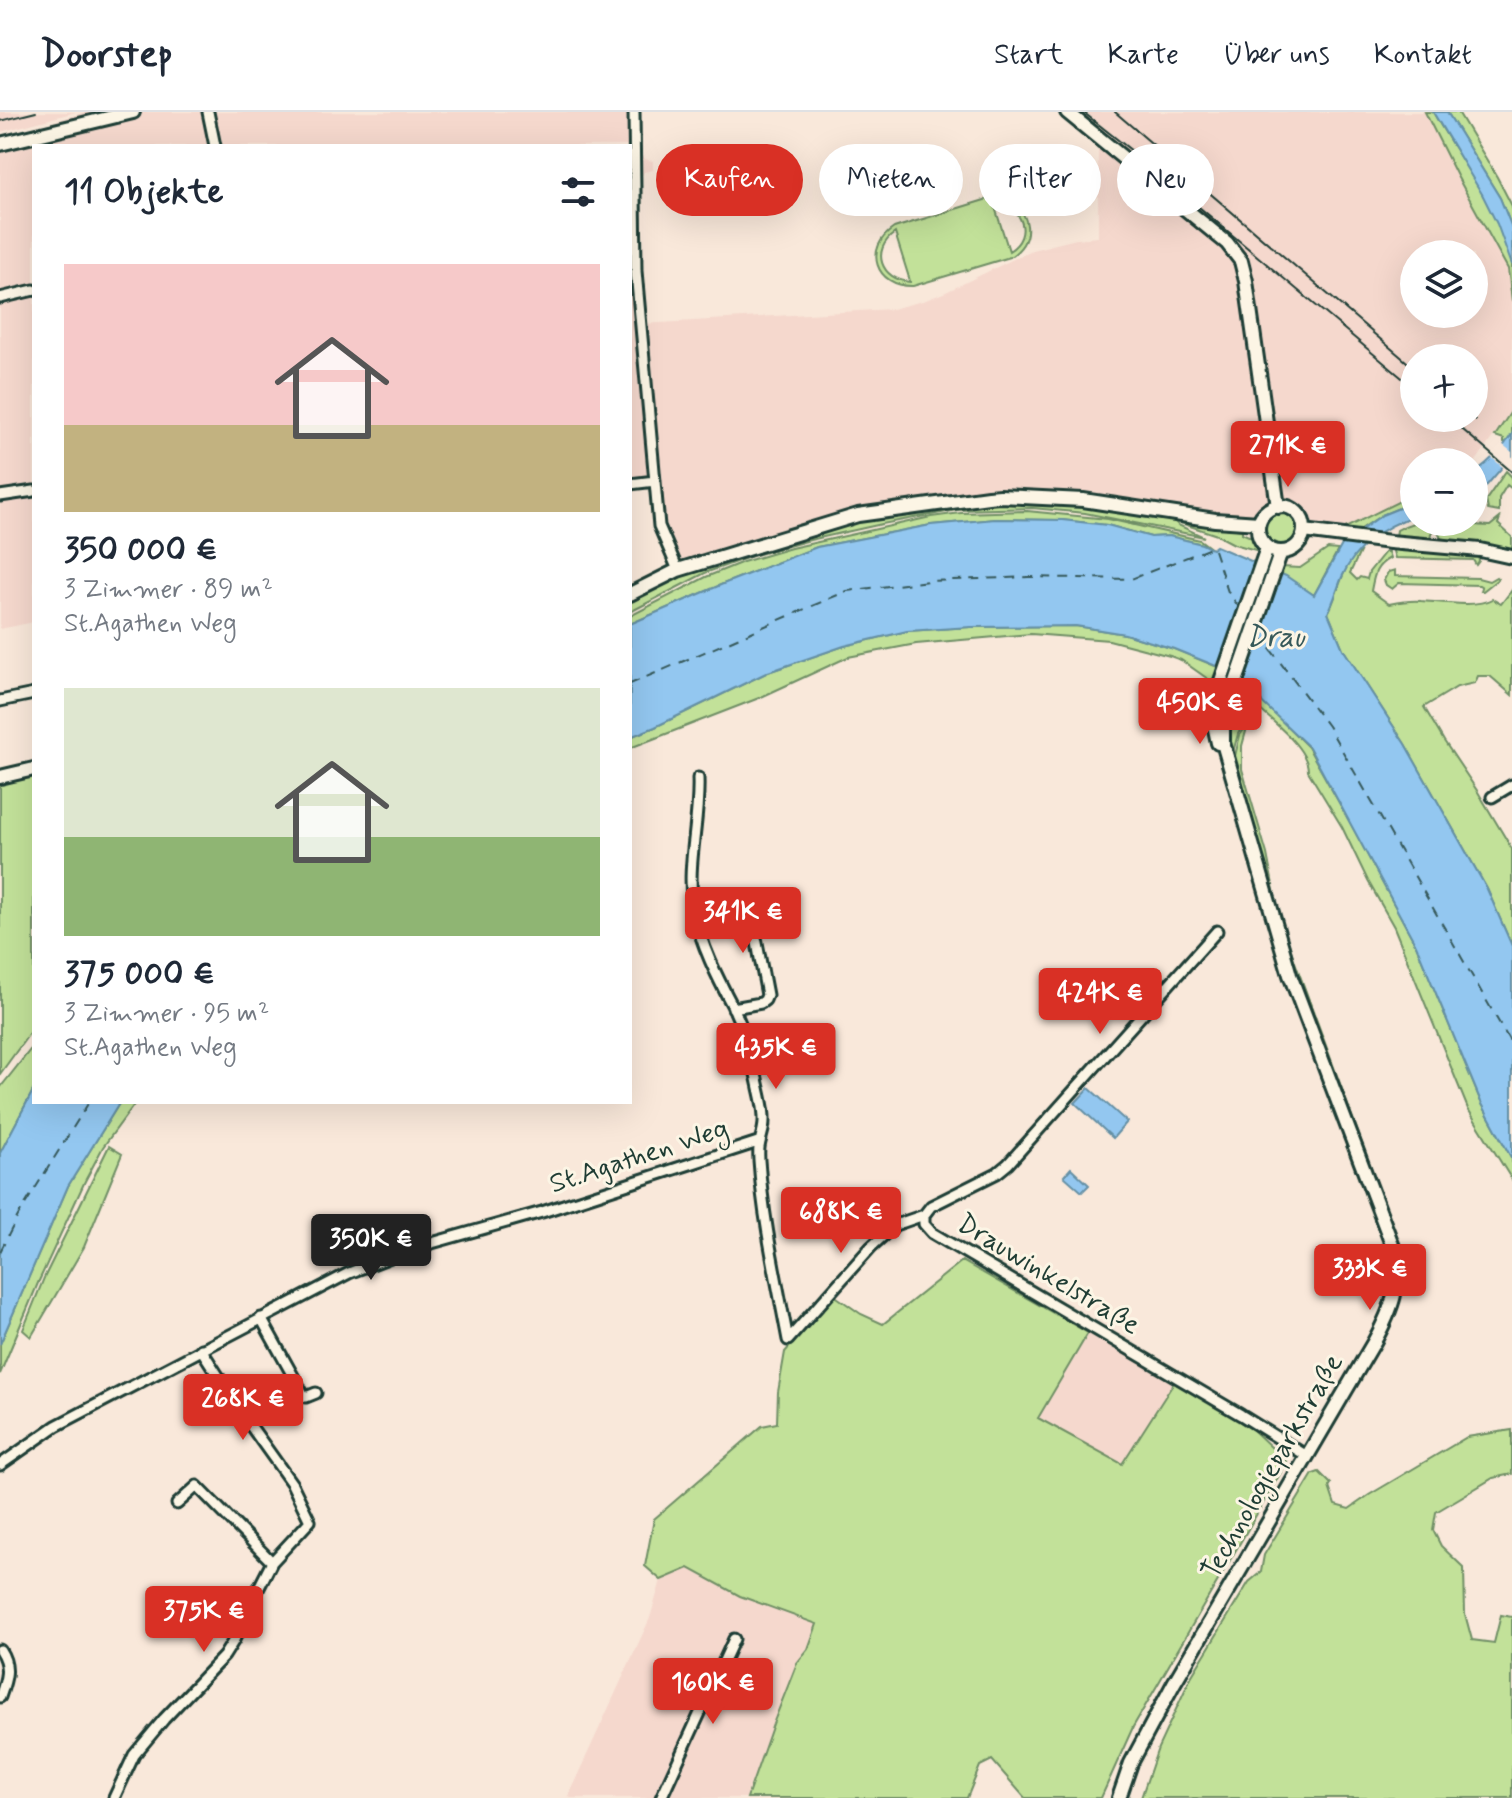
<!DOCTYPE html>
<html lang="de">
<head>
<meta charset="utf-8">
<style>
	:root { --surface:#fff; --page:#f6f6f7; --text:#1f2937; --muted:#747a83; --line:#e0e1e3; --accent:#d93025 }
	body { margin:0; font-family:Mynerve,sans-serif; background:var(--page); color:var(--text); height:100vh; display:flex; flex-direction:column; font-size:30px; white-space:nowrap }
	* { box-sizing:border-box; margin:0 }
	p { font-size:26px; color:var(--muted) }
	.icon { flex:none; width:44px; height:44px; fill:none; stroke:currentColor; stroke-width:2; stroke-linecap:round; stroke-linejoin:round }
	.map { position:relative; flex:1; overflow:hidden }
	.details { position:absolute; left:32px; top:32px; width:600px; height:960px; display:flex; flex-direction:column; background:var(--surface); border-radius:0px; box-shadow:0 8px 32px #0002 }
	.details>* { flex:none }
	.top-card { position:absolute; left:656px; top:32px; width:736px; height:72px; display:flex; gap:16px }
	.controls { position:absolute; left:1400px; top:128px; display:grid; gap:16px }
	.controls a { display:grid; place-items:center; width:88px; height:88px; border-radius:50%; background:var(--surface); box-shadow:0 8px 32px #0002; font-size:40px }
	.price { position:absolute; translate:-50% -68px; padding:0 18px; border-radius:8px; background:var(--accent); color:#fff; font-size:26px; line-height:52px; filter:drop-shadow(0 2px 4px #0008) }
	.price::after { content:''; position:absolute; left:50%; top:48px; width:24px; height:18px; margin-left:-12px; background:inherit; clip-path:polygon(0 0,100% 0,50% 100%) }
	.price.current { background:#222; color:#fff }
	ul { padding:0; list-style:none }
	li { display:grid; align-content:center; gap:16px; height:424px; padding:0 32px }
	li span { display:grid; place-items:center; height:248px; border-radius:0px; color:#555 }
	li>.icon { margin-inline-start:auto }
	span .icon { width:144px; height:144px; fill:#fffc; stroke-width:1 }
	li b { font-size:34px }
	h2 { display:flex; justify-content:space-between; align-items:center; height:96px; padding:0 32px; font-size:34px }
	.chip { padding:0 28px; border-radius:36px; background:var(--surface); box-shadow:0 8px 32px #0002; font-size:28px; line-height:72px }
	.chip.current { background:var(--accent); color:#fff }
	header { display:flex; align-items:center; gap:48px; box-sizing:border-box; height:112px; padding:0 40px; background:var(--surface); border-bottom:2px solid var(--line) }
	header strong { font-size:38px }
	nav { display:flex; gap:44px; margin-inline-start:auto; font-size:28px }
	.map>svg:first-child { display:block }
	.built { fill:#f5d8cd; fill-rule:evenodd }
	.green { fill:#c2e199; stroke:#708f66; stroke-width:2; fill-rule:evenodd }
	.water { fill:#93c7f0; stroke:#6590a5; stroke-width:2 }
	.pier { fill:#f9e8da }
	.lines { fill:none; stroke-linecap:round; stroke-linejoin:round }
	.ferry { stroke:#36595a; stroke-width:2; stroke-dasharray:10 8; stroke-linecap:butt }
	.minor-casing { stroke:#1f3d34; stroke-width:15 }
	.tertiary-casing { stroke:#1f3d34; stroke-width:18 }
	.minor { stroke:#fcf5e5; stroke-width:9 }
	.tertiary { stroke:#fcf5e5; stroke-width:12 }
	.rail { stroke:#1f3d34; stroke-width:2 }
	.labels { text-anchor:middle; dominant-baseline:central; stroke-width:6; stroke-linejoin:round; paint-order:stroke }
	.street-label { font-size:28px; fill:#1f3d34; stroke:#fcf5e5 }
	.water-label { font-size:30px; font-style:italic; fill:#36595a; stroke:#fcf5e5 }
</style>
</head>
<body>
<header>
<strong>Doorstep</strong>
<nav><a>Start</a><a>Karte</a><a>Über uns</a><a>Kontakt</a></nav>
</header>
<div class="map">
<svg width="1512" height="1686" viewBox="0 0 1512 1686">
	<rect width="100%" height="100%" fill="#f9e8da"/>
	<filter id="ink" filterUnits="userSpaceOnUse"><feTurbulence type="fractalNoise" baseFrequency=".0125" numOctaves="2"/><feDisplacementMap in="SourceGraphic" scale="16" xChannelSelector="R" yChannelSelector="G"/><feConvolveMatrix kernelMatrix="1 2 1 2 8 2 1 2 1" color-interpolation-filters="sRGB"/></filter>
	<g filter="url(#ink)">
		<path class="built" d="M0,0H76L0,20Z
			M85,0H638L639,39L644,47L653,49V58L644,60L639,69L643,212L892,197L926,188L946,180L1032,138L1076,127L1098,125V32L1088,0H1425L1457,64L1508,157L1512,189V298L1474,352V350H1414V382L1341,418L1315,412L1310,409L1307,401L1290,392L1255,403L1223,402L1083,383L995,378L857,397L683,450L661,418L654,373L630,375V34H34V510L0,517V26ZM1414,142H1474V202H1414ZM1414,246H1474V306H1414Z
			M1088,1221L1175,1269L1122,1353L1038,1306Z
			M689,1456L740,1484L817,1512L808,1537L797,1551L773,1612L747,1686H571L568,1684L650,1506L661,1468Z"/>
		<path class="green" d="M1425,0H1433C1458,46 1501,100 1512,151C1512,163 1512,177 1512,189L1508,157L1457,64Z
			M1447,0H1458L1497,65L1512,94V116L1500,86Z
			M919,49L929,78L879,94L870,65Z
			M1017,78L1019,84L1006,88C1032,100 1035,128 1010,145L913,174C875,175 863,136 894,116ZM994,92C1022,93 1034,123 1009,139ZM895,121L910,169V170C881,168 870,138 895,121Z
			M1512,298V322L1507,331L1504,330V327L1495,324Z
			M1506,359L1512,365V377L1507,373L1499,386V400L1488,398L1486,388Z
			M1414,382V390L1382,403L1355,421L1341,418Z
			M990,389L1057,390L1172,407L1178,413L1204,425L1085,401L1032,396L957,398L882,412L810,428L752,444L705,461L630,500V490L687,461L802,422L873,405Z
			M1027,399L1108,407L1200,428L1212,437L1202,432L1169,424L1151,425L1107,413L1062,408L995,407L931,413L817,435L723,472L630,512V504L706,465L743,450L791,436L931,405L961,401Z
			M1275,399L1288,400C1306,413 1300,434 1277,434V431L1275,430L1274,432C1260,423 1261,408 1275,399Z
			M1500,406L1498,412L1512,425V439L1497,435L1442,428L1437,417L1432,419L1430,425L1426,427L1396,424L1397,418C1424,401 1461,413 1490,414Z
			M1179,408L1242,418V421L1251,425L1259,439L1234,432L1217,423L1181,411L1178,409Z
			M1392,436L1478,444L1479,449L1476,453L1473,448L1395,446Z
			M1328,437L1338,438L1314,483L1279,461L1281,455L1300,456Z
			M1358,440H1360L1350,461L1357,468L1360,465L1367,467L1369,460L1385,440H1388L1390,446C1375,454 1374,463 1371,479L1389,492C1399,490 1410,488 1421,489C1440,490 1476,496 1492,487L1501,492L1512,478V583L1490,564H1478L1475,571L1457,575L1424,595L1444,629L1478,680L1512,737V834L1487,777L1405,632L1343,537L1328,501C1339,481 1341,456 1358,440Z
			M1395,458V464L1478,466L1489,469L1496,465L1498,467L1483,479H1481L1482,475L1479,473L1399,471L1392,477L1386,473L1384,468L1388,460Z
			M1075,514L1125,522L1174,537L1220,556L1215,572L1181,548L1170,544L1109,528L1031,522L916,532L848,545L759,586L630,636V625L655,615L768,560L844,534L907,519L971,515Z
			M1242,570L1308,635L1347,705L1416,833L1481,990L1512,1047V1068L1468,997L1394,815L1368,769L1342,715L1308,659C1309,634 1261,600 1243,583L1238,582Z
			M1199,572L1211,582L1206,600L1205,620C1198,605 1202,588 1199,572Z
			M1235,590L1249,603L1238,622L1233,640L1229,619Z
			M1248,612L1242,634V657L1267,742L1278,799L1295,850L1389,1104L1298,871L1227,635V626L1233,644H1235L1240,623Z
			M34,663V915L0,962V671Z
			M34,933V977L0,1041V976Z
			M120,990H136L103,1035L85,1069L38,1171L0,1262V1232L68,1074Z
			M109,1034L122,1042L84,1135L31,1225L23,1218L44,1166Z
			M962,1149L1088,1221L1038,1306L1122,1352L1175,1269L1253,1318L1287,1350L1133,1615L1101,1686H1025L992,1648L980,1654L967,1686H747L773,1612L797,1551L808,1537L817,1512L740,1484L689,1456L661,1468L645,1454L654,1407L762,1314L777,1311L778,1280L785,1240L834,1183L861,1202L883,1212Z
			M1512,1318V1362L1493,1366L1436,1400L1433,1418L1441,1434L1464,1456L1465,1502L1472,1528L1494,1531L1501,1503L1512,1505V1686H1141L1158,1636L1191,1565L1249,1470L1261,1460L1264,1443L1313,1362L1319,1360L1331,1372L1329,1375L1335,1393L1349,1397L1369,1383L1467,1325Z"/>
		<path class="water" d="M1433,0H1447L1500,86L1512,116V153L1497,112L1482,82Z
			M1512,322V344L1487,373L1474,383V361C1489,350 1502,338 1512,322Z
			M1414,390V404C1384,414 1355,435 1342,465C1337,477 1334,489 1328,501L1343,537L1405,632L1487,777L1512,834V1047L1481,990L1416,833L1309,635L1229,559L1174,537L1125,522L1076,514L971,515L907,519L844,534L768,560L655,615L630,625V512L723,472L817,435L931,413L995,407L1062,408L1107,413L1151,425L1169,424L1202,432L1212,437L1216,434L1286,464L1314,483L1343,431L1382,403Z
			M1089,976L1127,1010L1113,1026L1075,991Z
			M34,977V990H120L68,1074L0,1232V1041Z
			M1071,1056L1089,1073L1082,1080L1064,1064Z"/>
		<path class="pier" d="M1502,332L1512,340V350L1506,358L1491,345Z"/>
		<g class="lines">
			<path class="ferry" d="M1259,522L1328,614L1512,933
				M630,572L847,479L929,469L1028,465L1131,467L1213,435L1228,480L1241,498
				M0,1140L18,1104L89,990"/>
			<g class="minor-casing">
				<path id="minor" d="M208,0L215,34
					M634,0L636,159L659,414L678,458
					M0,186L34,178
					M630,372L655,369
					M0,384L34,379
					M0,589L34,582
					M698,666C700,712 685,754 694,799C701,833 717,865 733,895C745,920 754,949 759,976C762,989 766,1005 763,1018C760,1031 758,1033 759,1048C763,1108 777,1169 788,1228
					M1492,685L1512,673
					M1217,819L1008,1052L997,1061L931,1094L924,1103V1112L932,1121L1241,1303L1307,1344
					M699,820L748,812L754,815L767,883L765,888L761,891L733,896
					M261,1206L303,1282L306,1285L316,1281
					M788,1228L871,1135L895,1113L924,1103
					M0,1353L56,1314L349,1161L414,1136L542,1100L758,1030
					M177,1392L197,1374L272,1450
					M0,1538C11,1555 6,1568 0,1585
					M114,1686L134,1643L164,1607L224,1544L234,1528L249,1495L272,1450L310,1409L292,1372L245,1306L201,1237
					M661,1686L734,1527"/>
			</g>
			<g class="tertiary-casing">
				<path id="tertiary" d="M1067,0L1227,131L1241,149L1246,169L1278,395
					M0,32L133,0
					M1258 417a23 23 0 1 1 46 0a23 23 0 1 1-46 0Z
					M1304,419L1390,430L1480,438L1512,445
					M630,482L678,458L858,403L988,385L1000,384L1083,388L1215,408L1259,411
					M1218,631L1213,608L1214,589L1267,436
					M0,665L34,657
					M1119,1686L1131,1651L1174,1571L1374,1230C1392,1197 1402,1173 1393,1135L1290,863L1223,631V617L1228,593L1279,445L1282,440"/>
			</g>
			<use href="#minor" class="minor"/>
			<use href="#tertiary" class="tertiary"/>
			<path class="rail" d="M1083,0L1142,47L1414,276
				M1115,0L1414,256
				M0,9L36,0
				M1449,306L1512,360
				M1473,306L1475,308"/>
		</g>
	</g>
	<g class="labels">
		<g class="street-label">
			<text transform="translate(639 1045) rotate(-18)">St.Agathen Weg</text>
			<text transform="translate(1048 1163) rotate(31)">Drauwinkelstraße</text>
			<text transform="translate(1273 1355) rotate(-60)">Technologieparkstraße</text>
		</g>
		<g class="water-label">
			<text x="1275" y="525">Drau</text>
		</g>
	</g>
</svg>
<div class="controls">
<a><svg class="icon" aria-label="layers" viewBox="0 0 24 24"><path d="M12 4l9 5-9 5-9-5zM3 14l9 5 9-5"/></svg></a>
<a>+</a>
<a>−</a>
</div>
<b class="price" style="left:1288px;top:377px">271K €</b>
<b class="price" style="left:1200px;top:634px">450K €</b>
<b class="price" style="left:743px;top:843px">341K €</b>
<b class="price" style="left:1100px;top:924px">424K €</b>
<b class="price" style="left:776px;top:979px">435K €</b>
<b class="price" style="left:841px;top:1143px">688K €</b>
<b class="price current" style="left:371px;top:1170px">350K €</b>
<b class="price" style="left:1370px;top:1200px">333K €</b>
<b class="price" style="left:243px;top:1330px">268K €</b>
<b class="price" style="left:204px;top:1542px">375K €</b>
<b class="price" style="left:713px;top:1614px">160K €</b>
<div class="top-card">
<a class="chip current">Kaufen</a>
<a class="chip">Mieten</a>
<a class="chip">Filter</a>
<a class="chip">Neu</a>
</div>
<section class="details">
<h2>11 Objekte<svg class="icon" aria-label="filters" viewBox="0 0 24 24"><path d="M4 7h16M4 17h16"/><circle cx="9" cy="7" r="2"/><circle cx="15" cy="17" r="2"/></svg></h2>
<ul>
<li><span style="background:linear-gradient(#f6c9c9 65%,#c2b280 0)"><svg class="icon" aria-label="home" viewBox="0 0 24 24"><path d="M3 11l9-7 9 7M6 9v11h12V9"/></svg></span><div><b>350 000 €</b><p>3 Zimmer · 89 m²</p><p>St.Agathen Weg</p></div></li>
<li><span style="background:linear-gradient(#dfe7d0 60%,#8fb573 0)"><svg class="icon" aria-label="home" viewBox="0 0 24 24"><path d="M3 11l9-7 9 7M6 9v11h12V9"/></svg></span><div><b>375 000 €</b><p>3 Zimmer · 95 m²</p><p>St.Agathen Weg</p></div></li>
</ul>
</section>
</div>
</body>
</html>
